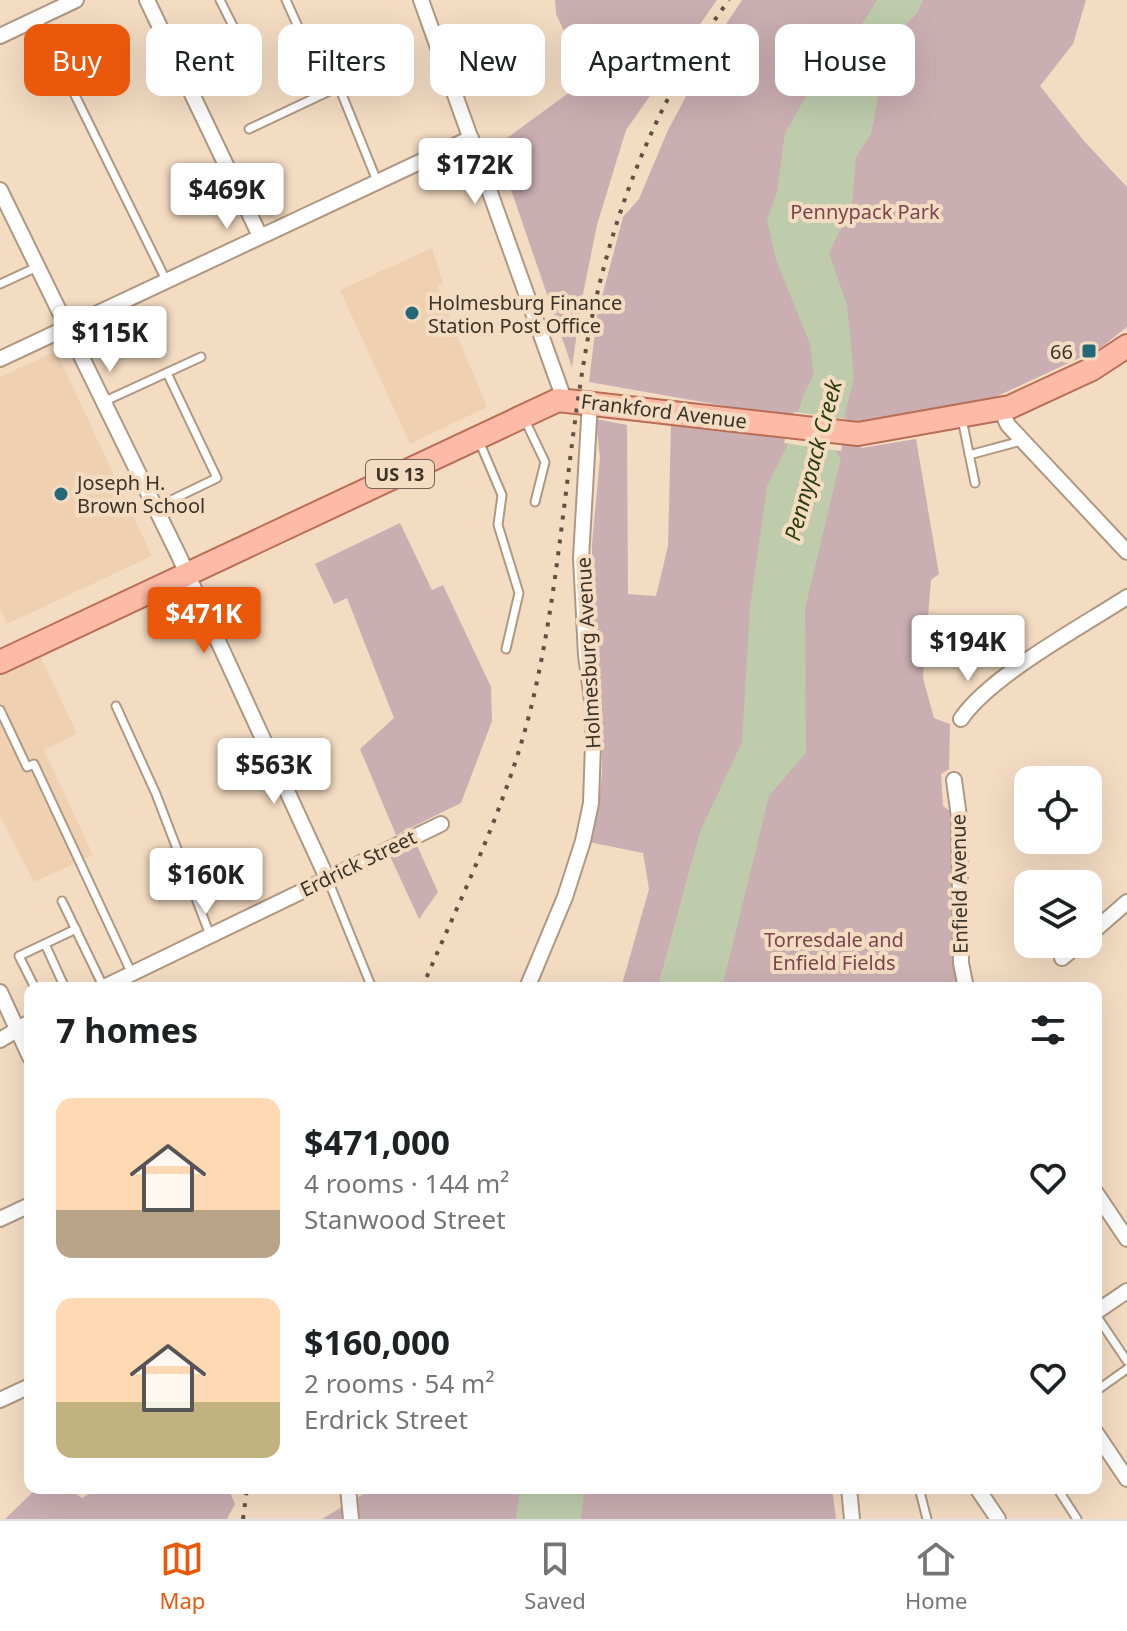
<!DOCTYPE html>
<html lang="en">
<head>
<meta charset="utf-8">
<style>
	:root { --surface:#fff; --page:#f6f6f6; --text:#202124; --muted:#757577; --line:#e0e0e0; --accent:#ea580c }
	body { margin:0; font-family:"Noto Sans",sans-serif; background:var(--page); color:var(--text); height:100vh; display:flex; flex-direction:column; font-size:30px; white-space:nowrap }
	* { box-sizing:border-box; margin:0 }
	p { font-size:26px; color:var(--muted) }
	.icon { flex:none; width:44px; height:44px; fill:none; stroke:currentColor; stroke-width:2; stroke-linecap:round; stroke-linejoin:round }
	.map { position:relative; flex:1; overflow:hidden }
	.details { position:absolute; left:24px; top:982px; width:1078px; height:512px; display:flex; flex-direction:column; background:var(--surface); border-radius:16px; box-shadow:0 8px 32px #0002 }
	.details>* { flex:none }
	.hud { position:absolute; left:24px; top:24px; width:1080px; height:72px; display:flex; gap:16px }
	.tools { position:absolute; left:1014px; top:766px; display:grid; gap:16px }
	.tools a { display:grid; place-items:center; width:88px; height:88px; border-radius:16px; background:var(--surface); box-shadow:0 8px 32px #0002; font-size:40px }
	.price { position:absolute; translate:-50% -68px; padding:0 18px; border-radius:8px; background:#fff; color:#222; font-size:26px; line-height:52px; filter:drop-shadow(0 2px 4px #0008) }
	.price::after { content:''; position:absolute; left:50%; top:48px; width:24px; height:18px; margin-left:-12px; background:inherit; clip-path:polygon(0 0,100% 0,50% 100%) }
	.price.on { background:var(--accent); color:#fff }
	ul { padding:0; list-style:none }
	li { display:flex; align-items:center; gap:24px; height:200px; padding:0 32px }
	li span { display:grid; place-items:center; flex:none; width:224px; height:160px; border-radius:16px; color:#555 }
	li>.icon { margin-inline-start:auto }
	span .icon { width:96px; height:96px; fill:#fffc; stroke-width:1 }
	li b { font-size:34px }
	h2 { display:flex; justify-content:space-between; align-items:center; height:96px; padding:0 32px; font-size:34px }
	.chip { padding:0 28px; border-radius:16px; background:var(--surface); box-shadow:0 8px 32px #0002; font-size:28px; line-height:72px }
	.chip.on { background:var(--accent); color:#fff }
	.menu { display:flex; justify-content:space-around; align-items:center; height:112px; border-top:2px solid var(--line); background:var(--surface); font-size:22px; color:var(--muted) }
	.menu a { display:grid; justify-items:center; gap:4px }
	.menu .on { color:var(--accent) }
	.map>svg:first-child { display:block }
	.built { fill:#efd1b2 }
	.green { fill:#caaeb2 }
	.water { fill:#beccac }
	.pier { fill:#f4dcc3 }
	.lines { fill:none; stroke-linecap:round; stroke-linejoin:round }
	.lane-casing { stroke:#af9881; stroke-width:11 }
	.street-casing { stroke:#af9881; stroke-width:18 }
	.primary-casing { stroke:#b86e55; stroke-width:26 }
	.lane { stroke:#fff; stroke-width:7 }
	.street { stroke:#fff; stroke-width:14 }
	.primary { stroke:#fdbba7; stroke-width:22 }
	.rail { stroke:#5e5245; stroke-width:4; stroke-dasharray:4 8; stroke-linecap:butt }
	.poi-dot { fill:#226878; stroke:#f4dcc3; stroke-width:3 }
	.labels { text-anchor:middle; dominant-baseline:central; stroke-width:8; stroke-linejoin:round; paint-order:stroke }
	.shield { fill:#f4dcc3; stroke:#726556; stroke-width:2 }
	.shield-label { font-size:18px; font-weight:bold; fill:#3b3228 }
	.park-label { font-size:20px; fill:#7b444e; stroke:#f4dcc3 }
	.poi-label { font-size:20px; fill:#3b3228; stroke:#f4dcc3; text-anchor:start }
	.street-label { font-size:20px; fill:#3b3228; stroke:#f4dcc3 }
	.water-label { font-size:22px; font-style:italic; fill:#2b3d09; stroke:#f4dcc3 }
</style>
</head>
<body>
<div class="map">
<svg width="1127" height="1519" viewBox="0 0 1127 1519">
	<rect width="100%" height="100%" fill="#f4dcc3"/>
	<path class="built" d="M432,248L443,283L437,286L487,407L410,444L340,290Z
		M56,351L152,556L7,624L0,608V377Z
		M39,653L77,734L44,750L93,855L34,882L0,816V672Z"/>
	<path class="green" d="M555,0H717L626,130L597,225L581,304L572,367L496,146L596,73L584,74L556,14Z
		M742,0H1086L1073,44L1040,86L1084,141L1127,187V327L1099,349L989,400L861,423V448L916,439L939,574L931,580L923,678L934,718L950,724L949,769L941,774L943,806L951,812L952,904L963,988H667L692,862L658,988H621L649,889L643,853L589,842L599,804L602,772V730L592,620V544L600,458L596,419L627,425L628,594L656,596L668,546L671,425L727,431L731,407L589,382L597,316L623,217L639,199L668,130L697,76L703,59Z
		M400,523L432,590L443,585L491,687L492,721L461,803L396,835L360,749L394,718L347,598L334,604L315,564Z
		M415,841L438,892L419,919L389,854Z
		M37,1488H68L82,1498L99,1488H228L235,1504L227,1519H5Z
		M365,1488H832L836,1519H322L365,1493Z"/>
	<path class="water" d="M877,0H923L917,13L888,44L871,134L856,157L852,206L829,253L847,305L854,377L836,452L841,458L805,609L806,753L769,796L722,988H658L700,832L742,742L750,607L767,486L787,446L804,394L814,374L810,344L776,260L767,220L777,192L785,133L812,86L849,45Z
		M520,1488H585L581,1519H516Z"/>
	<path class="pier" d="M794,412L847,419L841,451L784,443Z"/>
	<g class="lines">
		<g class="lane-casing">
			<path id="lane" d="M220,0L255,70
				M286,0L305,42L341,92L377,181
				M37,18L166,280
				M249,129L338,87
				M0,284L37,267
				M103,402L201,357
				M524,418L545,462L535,502
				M962,419L975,483
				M479,441L502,495L498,525L519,593L506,649
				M969,455L1021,441
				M155,508L217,478L167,373
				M116,706L156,794L210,935
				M0,710L27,767L34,764L132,974
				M328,880L372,988
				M62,901L104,988
				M45,944L65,988
				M35,988L19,956L76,929
				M1096,1315L1127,1361
				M1096,1391L1127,1369
				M919,1488L927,1519
				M1057,1488L1077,1519"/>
		</g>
		<g class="street-casing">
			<path id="street" d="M147,0L260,236
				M421,0L564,399
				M0,36L76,0
				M0,190L178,554L327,878
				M0,359L471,138
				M1001,410L1008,425L1127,552
				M961,719C990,676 1081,627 1127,597
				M954,780L959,817L961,963L966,988
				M1088,936L1127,902
				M1062,958L1079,944
				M102,988L441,824
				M527,988L565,897L583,841L591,803L594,715L586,655L581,558L590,402
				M0,992L30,1057
				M0,1040L30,1022
				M1096,1193L1127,1239
				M0,1219L30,1205
				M1096,1312L1127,1291
				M0,1400L30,1386
				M1096,1433L1127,1479
				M348,1488L351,1519
				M849,1488L852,1519
				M977,1488L998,1519"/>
		</g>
		<g class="primary-casing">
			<path id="primary" d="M0,662L558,400L858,434L1010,407L1092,369L1127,346"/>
		</g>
		<use href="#lane" class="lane"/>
		<use href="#street" class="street"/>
		<use href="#primary" class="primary"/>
		<path class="rail" d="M422,988C463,892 511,797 534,695C560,581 566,464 586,349C607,226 654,101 729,0
			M243,1519L247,1488"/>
	</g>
	<g class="poi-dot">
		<circle cx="412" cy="313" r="8"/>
		<rect x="1081" y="343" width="16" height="16" rx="4"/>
		<circle cx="61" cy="494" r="8"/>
	</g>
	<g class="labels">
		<rect class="shield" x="366" y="460" width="68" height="28" rx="6"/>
		<g class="shield-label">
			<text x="400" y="474">US 13</text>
		</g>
		<g class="park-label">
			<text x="865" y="211">Pennypack Park</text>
			<text x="834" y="939">Torresdale and<tspan x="834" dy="23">Enfield Fields</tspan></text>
		</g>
		<g class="poi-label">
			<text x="428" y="302">Holmesburg Finance<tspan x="428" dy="23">Station Post Office</tspan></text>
			<text x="1073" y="351" text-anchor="end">66</text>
			<text x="77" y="482">Joseph H.<tspan x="77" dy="23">Brown School</tspan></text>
		</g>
		<g class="street-label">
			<text transform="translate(664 411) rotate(7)">Frankford Avenue</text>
			<text transform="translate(588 653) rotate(-93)">Holmesburg Avenue</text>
			<text transform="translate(358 863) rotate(-26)">Erdrick Street</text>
			<text transform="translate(959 884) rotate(-91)">Enfield Avenue</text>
		</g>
		<g class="water-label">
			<text transform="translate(812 460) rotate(-75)">Pennypack Creek</text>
		</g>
	</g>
</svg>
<div class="tools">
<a><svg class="icon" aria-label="locate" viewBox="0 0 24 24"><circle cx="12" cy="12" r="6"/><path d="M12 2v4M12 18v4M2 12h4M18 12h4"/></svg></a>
<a><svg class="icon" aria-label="layers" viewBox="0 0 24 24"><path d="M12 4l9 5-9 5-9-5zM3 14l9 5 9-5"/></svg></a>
</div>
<b class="price" style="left:475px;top:206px">$172K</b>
<b class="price" style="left:227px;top:231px">$469K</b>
<b class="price" style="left:110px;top:374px">$115K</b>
<b class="price on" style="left:204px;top:655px">$471K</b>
<b class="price" style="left:968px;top:683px">$194K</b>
<b class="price" style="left:274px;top:806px">$563K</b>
<b class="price" style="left:206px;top:916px">$160K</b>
<div class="hud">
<a class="chip on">Buy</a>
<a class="chip">Rent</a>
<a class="chip">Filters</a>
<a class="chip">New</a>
<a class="chip">Apartment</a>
<a class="chip">House</a>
</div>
<section class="details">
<h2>7 homes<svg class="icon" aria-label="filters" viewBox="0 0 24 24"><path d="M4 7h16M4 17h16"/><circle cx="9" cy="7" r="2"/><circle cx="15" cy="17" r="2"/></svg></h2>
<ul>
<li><span style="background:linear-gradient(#ffd9b3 70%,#b9a48a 0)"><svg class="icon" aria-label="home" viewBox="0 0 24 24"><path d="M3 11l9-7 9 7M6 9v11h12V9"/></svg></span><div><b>$471,000</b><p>4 rooms · 144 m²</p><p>Stanwood Street</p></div><svg class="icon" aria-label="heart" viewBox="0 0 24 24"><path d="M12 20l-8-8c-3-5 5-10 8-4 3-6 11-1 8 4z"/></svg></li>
<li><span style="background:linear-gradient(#ffd9b3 65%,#c2b280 0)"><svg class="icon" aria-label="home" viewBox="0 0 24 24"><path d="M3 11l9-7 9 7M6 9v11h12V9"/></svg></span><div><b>$160,000</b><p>2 rooms · 54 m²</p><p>Erdrick Street</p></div><svg class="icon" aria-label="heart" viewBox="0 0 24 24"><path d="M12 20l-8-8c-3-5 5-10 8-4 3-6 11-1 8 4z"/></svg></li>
</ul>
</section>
</div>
<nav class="menu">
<a class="on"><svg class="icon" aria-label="map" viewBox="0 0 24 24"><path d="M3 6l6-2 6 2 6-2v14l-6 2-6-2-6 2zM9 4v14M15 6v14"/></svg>Map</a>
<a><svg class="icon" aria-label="saved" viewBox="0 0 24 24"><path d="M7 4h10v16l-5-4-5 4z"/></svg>Saved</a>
<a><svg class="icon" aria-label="home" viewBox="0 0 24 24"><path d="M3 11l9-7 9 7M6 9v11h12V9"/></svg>Home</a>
</nav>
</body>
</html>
